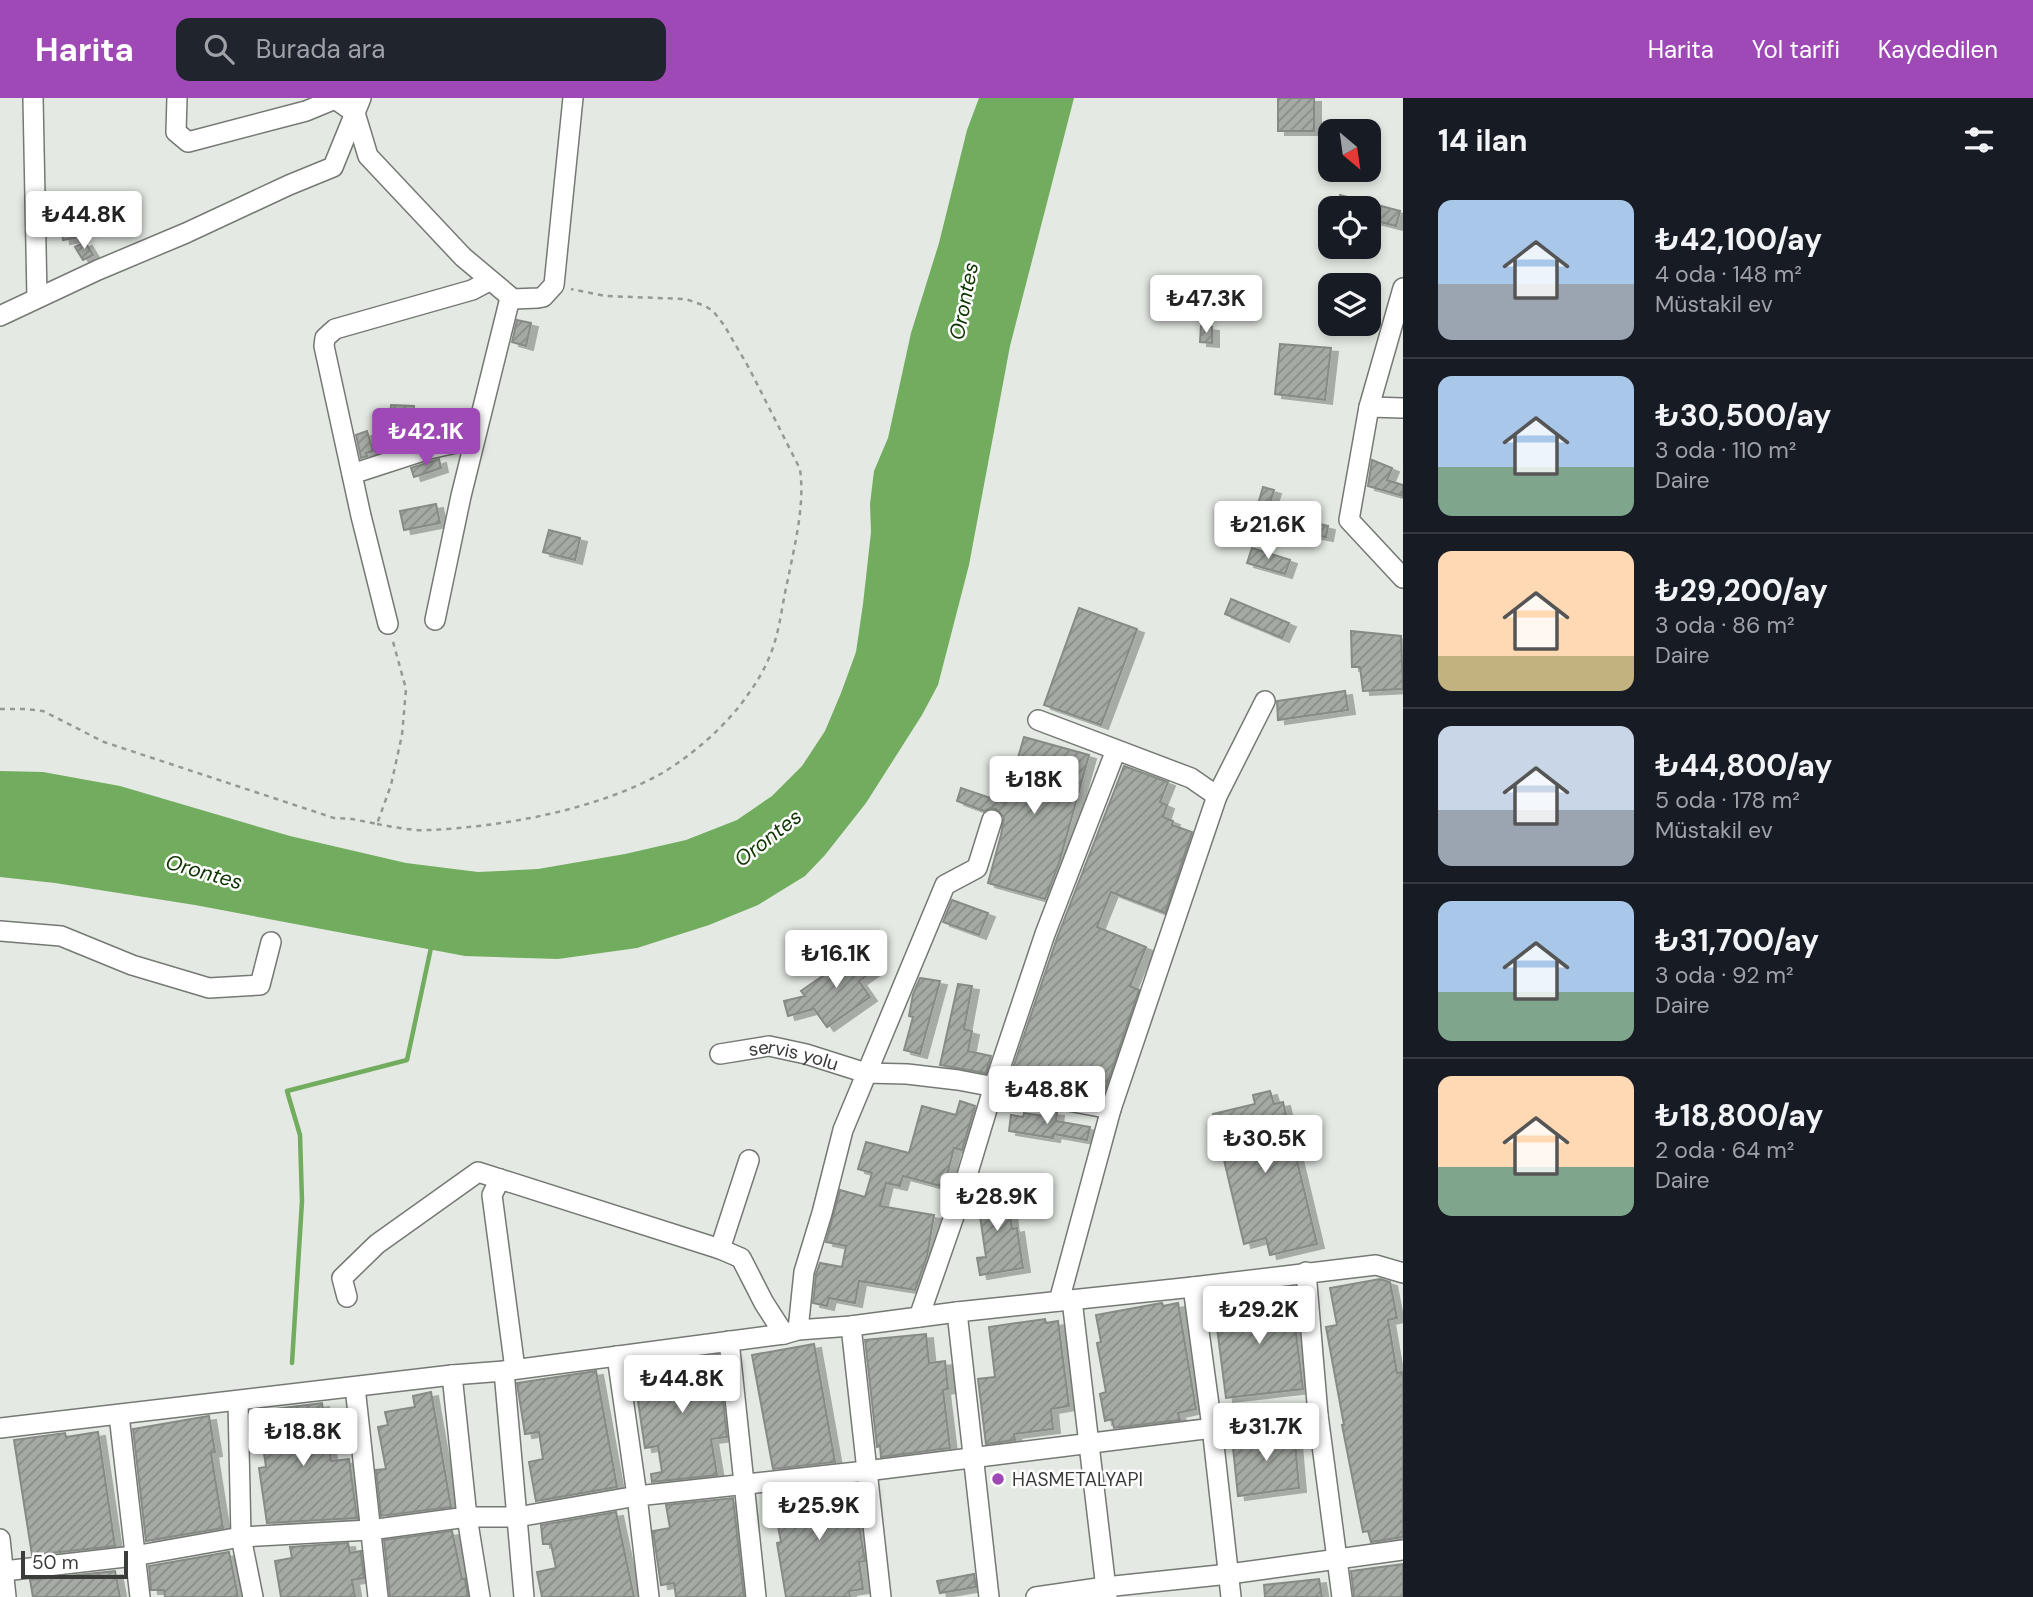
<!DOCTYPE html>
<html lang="tr">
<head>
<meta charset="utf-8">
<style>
	:root { --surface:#171b24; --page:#20242c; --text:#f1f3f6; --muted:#9ea1a6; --line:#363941; --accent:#9f49b6 }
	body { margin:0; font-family:"DM Sans",sans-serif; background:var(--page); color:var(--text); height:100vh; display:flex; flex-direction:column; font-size:26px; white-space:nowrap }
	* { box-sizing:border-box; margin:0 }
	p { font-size:23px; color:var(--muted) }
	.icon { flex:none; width:38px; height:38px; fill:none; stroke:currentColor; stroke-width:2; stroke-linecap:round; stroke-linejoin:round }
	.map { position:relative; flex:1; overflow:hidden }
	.details { display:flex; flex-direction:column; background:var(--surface); width:630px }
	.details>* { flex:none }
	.needle { width:46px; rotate:151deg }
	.tools { position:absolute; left:1318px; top:21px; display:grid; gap:14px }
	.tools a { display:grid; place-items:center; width:63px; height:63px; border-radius:14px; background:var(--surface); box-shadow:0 4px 10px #0003; font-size:35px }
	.scale { position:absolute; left:21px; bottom:18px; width:107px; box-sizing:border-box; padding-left:7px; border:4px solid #3a3c39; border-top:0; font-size:19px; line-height:24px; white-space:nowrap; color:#3a3c39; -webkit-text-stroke:5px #fff; paint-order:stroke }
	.price { position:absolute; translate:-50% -60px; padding:0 16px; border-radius:7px; background:#fff; color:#222; font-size:23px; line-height:46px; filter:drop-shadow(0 2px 4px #0008) }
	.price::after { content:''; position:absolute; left:50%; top:42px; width:21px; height:16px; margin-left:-10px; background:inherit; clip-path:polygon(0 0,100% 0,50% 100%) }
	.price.active { background:var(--accent); color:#fff }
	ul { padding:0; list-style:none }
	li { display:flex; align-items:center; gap:21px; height:175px; padding:0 35px }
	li+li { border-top:2px solid var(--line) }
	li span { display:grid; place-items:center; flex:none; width:196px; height:140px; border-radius:14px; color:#555 }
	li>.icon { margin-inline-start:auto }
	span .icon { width:84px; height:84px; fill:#fffc; stroke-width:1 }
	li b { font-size:30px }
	h2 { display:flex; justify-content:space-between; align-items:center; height:84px; padding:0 35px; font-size:30px }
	header { display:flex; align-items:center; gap:42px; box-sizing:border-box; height:98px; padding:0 35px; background:var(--accent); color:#fff }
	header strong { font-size:33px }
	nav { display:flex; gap:38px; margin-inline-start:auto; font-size:24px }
	.search { width:490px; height:63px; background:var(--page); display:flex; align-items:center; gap:18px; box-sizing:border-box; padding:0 24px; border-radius:14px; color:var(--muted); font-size:26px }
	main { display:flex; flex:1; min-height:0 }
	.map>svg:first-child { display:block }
	.water { fill:#72ac5f }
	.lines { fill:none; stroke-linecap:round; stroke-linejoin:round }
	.stream { stroke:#72ac5f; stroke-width:4.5 }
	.building { fill:url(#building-hatch); stroke:#878b86; stroke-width:2; filter:url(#shadow) }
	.minor-casing { stroke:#757974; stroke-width:22 }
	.path { stroke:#969a95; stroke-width:2.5; stroke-dasharray:5 5; stroke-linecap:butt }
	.minor { stroke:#fff; stroke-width:19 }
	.poi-dot { fill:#9f49b6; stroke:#fff; stroke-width:2.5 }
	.labels { text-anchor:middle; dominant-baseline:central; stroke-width:5; stroke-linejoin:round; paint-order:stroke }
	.street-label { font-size:19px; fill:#3a3c39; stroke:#fff }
	.poi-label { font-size:19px; fill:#3a3c39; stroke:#fff; text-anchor:start }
	.water-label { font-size:21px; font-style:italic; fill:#0f3600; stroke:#fff }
</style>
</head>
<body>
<header>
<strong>Harita</strong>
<div class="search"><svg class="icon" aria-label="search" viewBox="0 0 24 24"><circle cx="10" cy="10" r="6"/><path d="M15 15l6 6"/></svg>Burada ara</div>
<nav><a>Harita</a><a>Yol tarifi</a><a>Kaydedilen</a></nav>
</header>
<main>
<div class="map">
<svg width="1403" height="1499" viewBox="0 0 1403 1499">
	<defs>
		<pattern id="building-hatch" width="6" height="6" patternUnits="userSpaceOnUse" patternTransform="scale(1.75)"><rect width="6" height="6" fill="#a5aaa4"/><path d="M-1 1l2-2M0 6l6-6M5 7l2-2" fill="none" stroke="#878c87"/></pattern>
		<filter id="shadow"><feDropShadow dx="7" dy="4" stdDeviation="0" flood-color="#0004"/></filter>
	</defs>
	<rect width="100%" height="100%" fill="#e4e9e3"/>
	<path class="water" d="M979,0H1074L1010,248L969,467L938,587L922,617L866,705L825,757L805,778L758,807L709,827L637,850L558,861L465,858L195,807L55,785L0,779V673L43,674L120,688L290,738L406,765L478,774L538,771L625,756L686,742L737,722L772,698L802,668L825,633L841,595L856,554L863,506L871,434L870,406L874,373L888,340L911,235L939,145L967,32Z"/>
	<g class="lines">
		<path class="stream" d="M292,1265L302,1103L300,1037L287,993L407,962L432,845"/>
	</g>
	<path class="building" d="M1278,0H1314V33H1278Z
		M1340,97L1400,113L1396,128L1368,121V110H1337Z
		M73,125L75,140L63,142L61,126Z
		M85,144L93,157L83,162L75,149Z
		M517,222L531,225L526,248L512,244Z
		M1201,228L1212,229V245L1200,244Z
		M1280,246L1331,250L1325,302L1275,296Z
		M391,307L414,308L411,344L387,351Z
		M367,333L373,353L366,355L367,358L361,360L356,337Z
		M439,361L441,370L414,379L411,370Z
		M1372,362L1392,370L1387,382L1403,387V398L1368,388Z
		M1263,389L1274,392L1268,411L1278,413L1274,426L1254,420Z
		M436,406L440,425L404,432L400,413Z
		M1303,422L1328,428L1326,439L1300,434Z
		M549,432L580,440L575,462L543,454Z
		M1252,450L1290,462L1285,476L1247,465Z
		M1231,501L1289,525L1282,540L1225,516Z
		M1079,510L1137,531L1101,627L1044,607Z
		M1351,533L1401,538L1403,591L1363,593L1360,569H1352Z
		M1345,593L1348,612L1278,622L1277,603Z
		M1024,639L1089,657L1059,765L1045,801L988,785L1001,737L1004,719L996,711L990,710L984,713L957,703L961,690L1005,705Z
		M1124,668L1168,684L1160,704L1167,707L1163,719L1173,723L1172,727L1192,734L1165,815L1111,794L1097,829L1146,849L1130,888L1139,892L1105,992L1099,990L1097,996L1064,990L1013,970L1057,840Z
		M952,802L988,815L979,837L943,824Z
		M864,849L879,869L859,883L870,899L827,929L814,911L788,918L784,903L805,898L801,893Z
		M920,880L940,883L920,956L904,952L913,919L909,918L913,896Z
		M958,886L972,888L964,931L972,933L968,953L991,958L986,975L940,967Z
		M1270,993L1274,1006L1283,1004L1317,1146L1270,1157L1266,1140L1244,1146L1213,1016L1255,1006L1253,997Z
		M960,1003L975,1008L962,1052L954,1050L944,1089L903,1078L900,1088L886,1085L880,1108L934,1117L927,1158L915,1192L859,1183L855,1205L829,1200L827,1208L813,1205L816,1176L820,1165L842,1169L846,1148L826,1144L840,1092L865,1099L872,1075L858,1071L866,1044L909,1055L922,1008L956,1017Z
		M1046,1013L1057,1014L1056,1023L1090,1029L1087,1042L1054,1036L1053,1040L1009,1033L1011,1017L1023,1019L1024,1015L1045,1018Z
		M1007,1091L1012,1131L1017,1130L1023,1170L980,1177L977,1160L986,1159L980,1118L974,1119L972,1103L975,1094Z
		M1380,1181L1390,1184L1397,1220L1388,1222L1397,1275L1403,1274V1439L1371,1444L1368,1433L1363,1434L1342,1327H1344L1326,1229L1337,1227L1330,1190Z
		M1291,1196L1303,1291L1226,1300L1214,1206Z
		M1162,1205L1163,1208L1178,1205L1196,1311L1178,1315L1180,1322L1114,1330L1112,1321L1105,1323L1100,1296L1106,1294L1097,1245L1101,1244L1096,1217Z
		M1045,1221L1046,1225L1058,1223L1069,1308L1051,1311L1053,1331L1014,1336L1015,1342L986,1346L978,1281L995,1279L989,1229Z
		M926,1236L929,1265L945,1263L948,1291L943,1292L950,1350L881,1359L880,1348L877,1349L865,1242Z
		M814,1246L835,1364L773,1371L752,1257Z
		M718,1257L727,1339L711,1341L717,1377L652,1384L651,1376L662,1374L658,1348L645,1350L633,1270Z
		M596,1273L617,1389L536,1403L529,1364L543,1361L539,1334L525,1336L517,1285Z
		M431,1294L451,1409L381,1418L376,1372L386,1371L378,1329L388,1327L385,1314L415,1309L413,1298Z
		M322,1305L331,1363L349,1361L357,1420L267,1425L259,1370L266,1369L258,1313Z
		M209,1318L215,1354L211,1355L223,1430L146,1443L133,1331Z
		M1294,1332L1299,1390L1238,1398L1232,1340Z
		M98,1334L115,1448L32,1457L14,1342L65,1335L66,1339Z
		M852,1387L865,1463L859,1464L863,1491L849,1493L850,1499H786L777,1445L781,1444L772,1396Z
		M733,1400L744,1499H676L674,1485L661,1487L653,1433L670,1430L666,1407Z
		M616,1414L634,1499H542L537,1474L556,1470L551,1446H543L541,1427Z
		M452,1433L462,1481H465L468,1499H390L384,1442Z
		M348,1445L350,1455L361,1453V1456L364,1480L352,1482L355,1499H281L275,1463L292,1460L290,1449Z
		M229,1454L238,1499H165L164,1492H151L149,1468Z
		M1403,1466V1499H1354L1351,1473Z
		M115,1473L120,1499H33L30,1482Z
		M974,1476L976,1489L940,1495L937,1483Z
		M1319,1481L1322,1499H1265L1264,1487Z"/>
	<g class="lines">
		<g class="minor-casing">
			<g id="minor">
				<path d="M33,0L37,200"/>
				<path d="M361,0L355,15L368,58L463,159L513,201L538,200L543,199L554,187L573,0"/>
				<path d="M1403,190L1369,309L1349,422L1403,480"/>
				<path d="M0,218L98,172L186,135L289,87L333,69L355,15L335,1L306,13L188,44L176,34L177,0"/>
				<path d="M1369,309L1403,310"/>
				<path d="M352,376L429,351L474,341"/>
				<path d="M435,522L461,398L510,200"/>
				<path d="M388,526L361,418L324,248L325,240L335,231L472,192L489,183"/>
				<path d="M1038,622L1191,680L1217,698L1111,1011L1059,1203"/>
				<path d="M1217,698L1265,603"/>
				<path d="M0,833L61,838L132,867L209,890L260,887L271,844"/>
				<path id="s1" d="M720,956L769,948L806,956L866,975L907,976L958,982L1111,1011"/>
				<path d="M749,1062L720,1151L741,1160L764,1205L784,1236"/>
				<path d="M500,1081L492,1097L515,1271"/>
				<path d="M1306,1174L1318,1317L1342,1499"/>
				<path d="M1193,1189L1212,1329L1231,1499"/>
				<path d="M347,1199L342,1180L377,1146L478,1074L720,1151"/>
				<path d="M1072,1202L1107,1499"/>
				<path d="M957,1214L989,1499"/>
				<path d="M919,1219L960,1101L994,988L1045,836L1116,652"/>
				<path d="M851,1228L881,1499"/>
				<path d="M798,1232L804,1174L822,1115L843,1032L945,787L977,770L992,722"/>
				<path d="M729,1243L756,1499"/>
				<path d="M504,1273L524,1499"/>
				<path d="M452,1277L467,1419L480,1499"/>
				<path d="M355,1289L378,1499"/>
				<path d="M238,1303L241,1439L253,1499"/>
				<path d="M119,1317L140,1499"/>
				<path d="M0,1330L452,1277L504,1273L784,1236L798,1232L851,1228L957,1214L1193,1189L1376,1167L1403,1175"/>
				<path d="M0,1441L6,1499"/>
				<path d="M4,1473L134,1458L241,1439L370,1432L467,1419H517L637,1398L617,1258"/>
				<path d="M649,1499L637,1398L866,1373L1318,1317"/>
				<path d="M1036,1499L1105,1489L1229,1476L1403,1452"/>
			</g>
		</g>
		<path class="path" d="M0,611H26L43,613L104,644L334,720L352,721L377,726L391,687L402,637L406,591L392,540
			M377,726C394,729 412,733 429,732C503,729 600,711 664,674C695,655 729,625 749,595C760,580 770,561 775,543C781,523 783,501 788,481C795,445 805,407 800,371L749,270L724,227L713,213L705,208L686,201L605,198L571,191"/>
		<use href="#minor" class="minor"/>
	</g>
	<circle class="poi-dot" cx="998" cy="1381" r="7"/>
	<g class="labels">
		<g class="street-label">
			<text stroke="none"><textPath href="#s1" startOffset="75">servis yolu</textPath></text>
		</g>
		<g class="poi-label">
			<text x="1012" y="1381">HASMETALYAPI</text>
		</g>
		<g class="water-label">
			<text transform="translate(964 203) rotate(-79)">Orontes</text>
			<text transform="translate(768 740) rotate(-38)">Orontes</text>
			<text transform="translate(204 774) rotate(16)">Orontes</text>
		</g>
	</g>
</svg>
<div class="tools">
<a><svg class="needle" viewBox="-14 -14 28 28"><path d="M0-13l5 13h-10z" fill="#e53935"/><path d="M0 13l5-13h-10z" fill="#9ea1a6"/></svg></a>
<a><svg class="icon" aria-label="locate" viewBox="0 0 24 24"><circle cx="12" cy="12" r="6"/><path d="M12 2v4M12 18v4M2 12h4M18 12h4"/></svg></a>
<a><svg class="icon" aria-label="layers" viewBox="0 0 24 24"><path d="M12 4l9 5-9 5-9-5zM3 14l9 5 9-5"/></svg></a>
</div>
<div class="scale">50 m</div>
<b class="price" style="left:84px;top:153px">₺44.8K</b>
<b class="price" style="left:1206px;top:237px">₺47.3K</b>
<b class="price active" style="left:426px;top:370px">₺42.1K</b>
<b class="price" style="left:1268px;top:463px">₺21.6K</b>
<b class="price" style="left:1034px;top:718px">₺18K</b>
<b class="price" style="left:836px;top:892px">₺16.1K</b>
<b class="price" style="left:1047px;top:1028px">₺48.8K</b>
<b class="price" style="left:1265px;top:1077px">₺30.5K</b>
<b class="price" style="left:997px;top:1135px">₺28.9K</b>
<b class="price" style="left:1259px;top:1248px">₺29.2K</b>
<b class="price" style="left:682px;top:1317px">₺44.8K</b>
<b class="price" style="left:1266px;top:1365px">₺31.7K</b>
<b class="price" style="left:303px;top:1370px">₺18.8K</b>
<b class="price" style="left:819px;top:1444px">₺25.9K</b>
</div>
<section class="details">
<h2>14 ilan<svg class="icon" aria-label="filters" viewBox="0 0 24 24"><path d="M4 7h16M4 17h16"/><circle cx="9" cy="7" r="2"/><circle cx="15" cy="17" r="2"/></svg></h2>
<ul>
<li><span style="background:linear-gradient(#a9c7e8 60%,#9aa5b1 0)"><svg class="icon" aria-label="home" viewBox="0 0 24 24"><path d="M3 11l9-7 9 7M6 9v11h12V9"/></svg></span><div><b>₺42,100/ay</b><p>4 oda · 148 m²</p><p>Müstakil ev</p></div></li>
<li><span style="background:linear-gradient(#a9c7e8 65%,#7fa58c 0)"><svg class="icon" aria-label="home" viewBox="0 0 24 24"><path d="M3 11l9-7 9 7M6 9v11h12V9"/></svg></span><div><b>₺30,500/ay</b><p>3 oda · 110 m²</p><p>Daire</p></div></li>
<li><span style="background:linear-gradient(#ffd9b3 75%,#c2b280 0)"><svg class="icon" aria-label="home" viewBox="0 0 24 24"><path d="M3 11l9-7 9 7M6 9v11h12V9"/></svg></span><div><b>₺29,200/ay</b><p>3 oda · 86 m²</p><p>Daire</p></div></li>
<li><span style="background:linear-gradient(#c9d6e8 60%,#9aa5b1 0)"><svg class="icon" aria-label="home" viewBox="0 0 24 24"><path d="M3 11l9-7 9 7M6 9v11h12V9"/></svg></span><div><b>₺44,800/ay</b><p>5 oda · 178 m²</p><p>Müstakil ev</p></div></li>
<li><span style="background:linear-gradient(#a9c7e8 65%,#7fa58c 0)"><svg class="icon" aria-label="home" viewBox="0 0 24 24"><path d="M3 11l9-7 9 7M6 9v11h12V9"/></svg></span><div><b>₺31,700/ay</b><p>3 oda · 92 m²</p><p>Daire</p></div></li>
<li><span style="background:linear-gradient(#ffd9b3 65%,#7fa58c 0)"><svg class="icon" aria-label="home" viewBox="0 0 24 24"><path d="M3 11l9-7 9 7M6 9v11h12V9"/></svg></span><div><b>₺18,800/ay</b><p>2 oda · 64 m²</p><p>Daire</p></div></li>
</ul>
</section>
</main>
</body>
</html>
